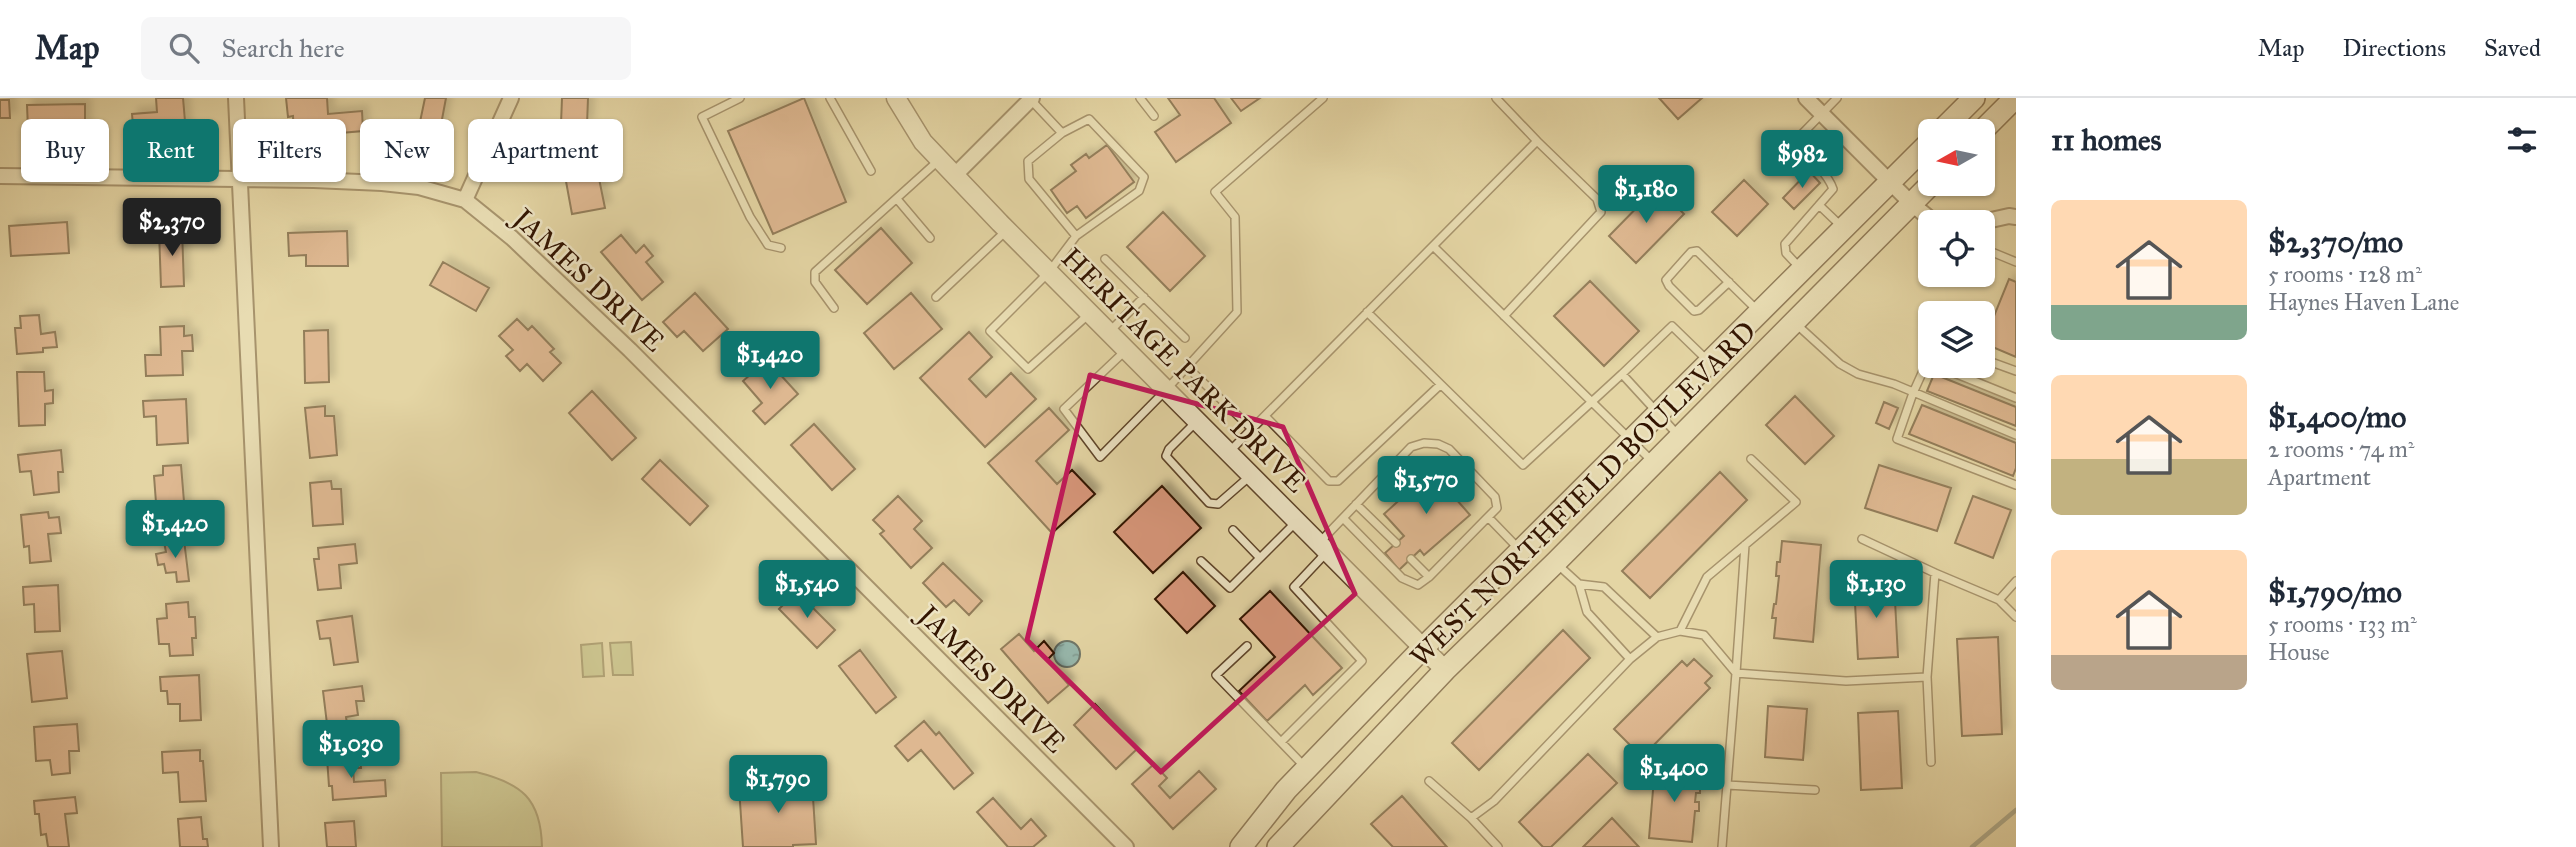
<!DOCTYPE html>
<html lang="en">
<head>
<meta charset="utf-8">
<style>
	:root { --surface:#fff; --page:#f6f6f7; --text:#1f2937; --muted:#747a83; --line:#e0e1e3; --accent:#0f766e }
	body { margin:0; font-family:"IM FELL Great Primer",serif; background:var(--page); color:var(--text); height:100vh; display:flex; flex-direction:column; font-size:26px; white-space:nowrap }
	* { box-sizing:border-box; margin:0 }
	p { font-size:23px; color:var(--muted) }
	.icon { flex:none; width:38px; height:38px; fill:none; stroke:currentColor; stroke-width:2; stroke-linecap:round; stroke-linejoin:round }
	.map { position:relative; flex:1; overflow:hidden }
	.panel { display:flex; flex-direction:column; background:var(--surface); width:560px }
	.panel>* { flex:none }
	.hud { position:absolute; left:21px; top:21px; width:665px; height:63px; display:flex; gap:14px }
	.needle { width:46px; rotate:261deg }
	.tools { position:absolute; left:1918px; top:21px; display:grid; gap:14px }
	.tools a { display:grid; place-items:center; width:77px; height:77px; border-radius:10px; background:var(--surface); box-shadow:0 2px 5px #0004; font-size:35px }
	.price { position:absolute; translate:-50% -60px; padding:0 16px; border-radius:7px; background:var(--accent); color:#fff; font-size:23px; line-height:46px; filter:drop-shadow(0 2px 4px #0008) }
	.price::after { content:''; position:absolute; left:50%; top:42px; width:21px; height:16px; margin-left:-10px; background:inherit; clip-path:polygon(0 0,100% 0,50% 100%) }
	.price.on { background:#222; color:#fff }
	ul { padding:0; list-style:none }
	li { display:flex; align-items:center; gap:21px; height:175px; padding:0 35px }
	li span { display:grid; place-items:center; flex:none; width:196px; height:140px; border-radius:10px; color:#555 }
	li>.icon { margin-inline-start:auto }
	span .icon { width:84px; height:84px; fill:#fffc; stroke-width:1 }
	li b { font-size:30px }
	h2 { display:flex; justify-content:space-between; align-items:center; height:84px; padding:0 35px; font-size:30px }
	.chip { padding:0 24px; border-radius:10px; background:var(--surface); box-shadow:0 2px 5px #0004; font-size:24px; line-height:63px }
	.chip.on { background:var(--accent); color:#fff }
	header { display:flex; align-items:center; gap:42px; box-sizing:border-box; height:98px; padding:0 35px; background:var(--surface); border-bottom:2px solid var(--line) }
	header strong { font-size:33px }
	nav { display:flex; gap:38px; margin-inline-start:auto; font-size:24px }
	.search { width:490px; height:63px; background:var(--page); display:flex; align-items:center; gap:18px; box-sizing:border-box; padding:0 24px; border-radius:10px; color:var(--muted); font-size:26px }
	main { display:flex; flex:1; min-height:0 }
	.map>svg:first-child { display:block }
	.pitch { fill:#b9bc82; stroke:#766841; stroke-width:2 }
	.water { fill:url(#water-ripples); stroke:#6f7668; stroke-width:2 }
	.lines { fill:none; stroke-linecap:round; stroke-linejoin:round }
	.stream { stroke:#6f7668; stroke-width:4.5 }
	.building { fill:#d7967a; stroke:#321400; stroke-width:2; filter:url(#shadow) }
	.service-casing { stroke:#5e4429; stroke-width:10 }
	.minor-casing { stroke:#5e4429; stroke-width:18 }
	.tertiary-casing { stroke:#5e4429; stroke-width:21 }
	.secondary-casing { stroke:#321400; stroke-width:24 }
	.service { stroke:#ede4c4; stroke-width:7 }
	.minor { stroke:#ede4c4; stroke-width:14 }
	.tertiary { stroke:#ede4c4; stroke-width:18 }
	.secondary { stroke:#ede4c4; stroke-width:21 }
	.marked { fill:none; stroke:#c2185b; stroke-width:5; stroke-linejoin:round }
	.labels { text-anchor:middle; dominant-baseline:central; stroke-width:5; stroke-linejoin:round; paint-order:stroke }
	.street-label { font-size:28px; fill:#321400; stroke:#ede4c4 }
</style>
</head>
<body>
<header>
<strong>Map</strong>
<div class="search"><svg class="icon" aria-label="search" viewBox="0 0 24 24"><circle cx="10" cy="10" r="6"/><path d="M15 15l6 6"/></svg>Search here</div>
<nav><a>Map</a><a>Directions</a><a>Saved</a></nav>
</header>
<main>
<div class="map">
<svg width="2016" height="749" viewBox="0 0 2016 749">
	<defs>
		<pattern id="water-ripples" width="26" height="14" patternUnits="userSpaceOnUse" patternTransform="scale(1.75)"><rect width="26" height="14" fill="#97b8ad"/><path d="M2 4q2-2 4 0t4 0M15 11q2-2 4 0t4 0" fill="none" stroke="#839d93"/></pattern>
		<filter id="shadow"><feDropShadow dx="6" dy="-6" stdDeviation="3.5" flood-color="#0004"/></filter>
	</defs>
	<rect width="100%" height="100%" fill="#e4d5a4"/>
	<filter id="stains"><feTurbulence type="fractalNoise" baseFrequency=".00286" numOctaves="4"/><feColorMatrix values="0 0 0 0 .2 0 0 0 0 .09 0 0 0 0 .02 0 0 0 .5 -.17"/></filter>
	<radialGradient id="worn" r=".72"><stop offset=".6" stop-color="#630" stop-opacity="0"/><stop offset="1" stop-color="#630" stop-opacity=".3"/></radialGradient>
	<path class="pitch" d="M631,544L633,577H613L610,545Z
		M602,545L604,578L583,579L581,547Z
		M476,674C521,685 541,700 542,749H442L441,675Z"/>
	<path class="water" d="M1054 556a13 13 0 1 1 26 0a13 13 0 1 1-26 0Z"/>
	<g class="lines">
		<path class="stream" d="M1972,749L2016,712"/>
	</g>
	<path class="building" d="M156,0H183L186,35L134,39L132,16L157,14Z
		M286,0H327L328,16L362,13L363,33L294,39L293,18L288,19Z
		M425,0H446L437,48L416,43Z
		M562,0H588L587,27L561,26Z
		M804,0L846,104L773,136L728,33Z
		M1168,0H1214L1231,25L1176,64L1155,34L1180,17Z
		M1231,0H1260L1241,13Z
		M1659,0H1702L1678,21Z
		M0,2H9L10,20H0Z
		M85,6V31H28L27,7Z
		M1107,47L1134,84L1086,120L1077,108L1067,115L1051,92L1076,73L1071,67L1086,56L1089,60Z
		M595,61L605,110L572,116L563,67Z
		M1809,73L1820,85L1794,111L1783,100Z
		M1744,82L1768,106L1737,138L1712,114Z
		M1657,89L1684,116L1636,165L1609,138Z
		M1163,114L1205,158L1170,193L1127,149Z
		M67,124L69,155L11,158L9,128Z
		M881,130L912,165L867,206L835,172Z
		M182,132L184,188L161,189L159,133Z
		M347,133L348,168H306V157L289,158L288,135Z
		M621,137L636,155L644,147L653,158L646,164L663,184L642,202L601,154Z
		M443,164L489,190L476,213L430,187Z
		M2009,181L2016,184V259L1983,245Z
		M1590,183L1639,233L1604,268L1554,218Z
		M695,195L728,231L703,253L684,233L677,239L663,224Z
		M911,195L942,231L894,271L864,235Z
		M39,217L41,236L55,234L57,249L43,250V254L17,256L15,230H21L20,218Z
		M517,221L528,232L532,228L554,251L550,254L561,265L543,283L527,266L520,273L506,258L513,252L499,238Z
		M184,228V238L192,237L193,253H182L183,277L146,278L145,257H161L160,229Z
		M328,232L329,284L305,285L304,233Z
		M969,234L992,259L969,281L986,299L1011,275L1036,301L985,349L920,280Z
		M767,262L798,296L765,326L753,313L762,305L743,283Z
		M17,274H44L45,293L53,292V305L45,306V327L19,328Z
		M1934,276L2016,309V328L1927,293Z
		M592,293L636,340L612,362L569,315Z
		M1795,298L1834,338L1805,366L1766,327Z
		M186,301L188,345L157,347L156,318L144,319L143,303Z
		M1884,304L1898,310L1889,331L1876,325Z
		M1922,307L2016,345V370L2013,378L1909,336Z
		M325,308V318H334L337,357L310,360L305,310Z
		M1049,310L1069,332L1036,363L1057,386L1072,372L1095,396L1052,435L988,365Z
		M814,326L855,371L832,392L791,347Z
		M61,352L63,374H58L59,394L34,397L31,373L20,374L18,357Z
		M660,362L708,408L690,427L642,381Z
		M1439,366L1464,394L1456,401L1470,417L1424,457L1420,452L1399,472L1385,455L1404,438L1384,416Z
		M181,367L185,416L157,418L154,378L163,377V368Z
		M1879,367L1951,390L1937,433L1865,410Z
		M1720,374L1747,402L1650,500L1622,473Z
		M331,383L332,391H341L343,426L313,428L310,385Z
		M1162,388L1201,430L1153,475L1114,434Z
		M898,398L922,423L914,431L932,450L911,470L880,436L884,433L873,422Z
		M1973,398L2011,412L1993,460L1955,445Z
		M48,414L49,420L59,419L61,435L48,436L51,463L30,465L29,448L24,449L21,417Z
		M184,442L189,483L177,484L176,474L166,475L164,466L158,467L156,456L166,454L164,444Z
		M1782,443L1821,447L1813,544L1774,540L1776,520H1772L1774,506H1776L1779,478H1776L1777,464H1780Z
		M355,446L357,465L339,467L341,490L318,492L314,461H319L318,450Z
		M943,465L982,503L969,517L954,502L946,509L923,485Z
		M1183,474L1215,508L1187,535L1155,501Z
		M1894,484L1898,559L1858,561L1854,486Z
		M58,487L60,533L35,534L34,506L24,507L23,489Z
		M1270,493L1342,570L1313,597L1305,587L1267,623L1239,593L1275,559L1240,521Z
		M794,496L800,503L803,500L835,532L817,550L779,511Z
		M188,504L189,519H195L196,540H192L193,557L170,558L169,546H159L157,521L167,520L166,506Z
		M352,518L358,564L334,567L330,540L320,541L317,523Z
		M1563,532L1590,560L1479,672L1452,645Z
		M1019,536L1034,553L1044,543L1054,555L1047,562L1069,587L1048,605L1001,551Z
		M1998,539L2002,636L1962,638L1957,541Z
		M860,552L896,599L876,615L839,568Z
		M62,553L67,600L32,604L27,556Z
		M1694,561L1712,578L1705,585L1710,590L1642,659L1614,631L1682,563L1687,568Z
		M199,577L201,622L180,623V606H168L167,593H161L160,579Z
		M362,588L364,603H356L358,617L346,619L348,632L328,634L323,593Z
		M1095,606L1137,651L1116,671L1074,627Z
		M1768,608L1807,611L1803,662L1765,659Z
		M1898,613L1902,690L1861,692L1858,615Z
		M924,623L936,637L939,634L973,675L954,691L921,652L908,663L895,648Z
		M77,626L79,653H69L70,675L52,677L50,662L36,663L34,629Z
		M200,652V663H203L206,703L180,704L178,674L163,675L162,654Z
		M1588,656L1617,685L1551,749H1543L1519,724Z
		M360,658L361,670H353L354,684L385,682L386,698L333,702L332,688H329L327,660Z
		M1154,666L1167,680L1159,688L1170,700L1199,673L1216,691L1173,731L1132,686Z
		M1655,668L1698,672L1697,685L1700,686V695H1696L1695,704H1699V713H1695L1692,744L1649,740Z
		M812,684L816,746L793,747V749H743L739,689Z
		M1402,698L1447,749H1393L1371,726Z
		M75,699L77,715L65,716L69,749H48L46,736L41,737L39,716H35L34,703Z
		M993,700L1021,731L1031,721L1046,738L1033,749H1008L977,714Z
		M201,719L203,741H207L208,749H180L178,721Z
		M1612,720L1639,749H1583Z
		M354,723L356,749H327L325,725Z"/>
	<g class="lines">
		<g class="service-casing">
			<path id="service" d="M740,0L702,19L750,119L768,147L781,150
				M830,0L871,73
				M1140,0L1154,18
				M1031,2L1062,35L1028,63L1029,81L1076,138L1049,174L990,233L1028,271L1089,216
				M1062,35L1089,21L1144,79L1139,93L1076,138
				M897,101L930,140
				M1819,107L1841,128
				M1433,148L1652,363
				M1987,152L2016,164
				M1105,161L1185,240
				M1801,171L1786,155L1785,146L1833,91C1826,70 1804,60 1801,37L1837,0
				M1729,184L1699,212L1694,213L1669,188L1666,182L1691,154L1697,153L1757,212
				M936,199L1007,132
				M834,210L815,184V174L939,62
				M1367,214L1523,367L1622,276L1677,336
				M1504,218L1601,114L1597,101L1537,43
				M1795,225L1840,266L1858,276L1894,286L2016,337
				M1109,234L1144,199
				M1126,252L1064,311L1100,359L1166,292L1237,214L1235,119L1215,94L1323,0
				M1983,261L2016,273
				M1930,265L1927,264L1913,295L1897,341L2016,387
				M1937,268L2016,300
				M1187,269L1252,331
				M1622,276L1672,228L1707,262
				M1265,318L1329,383H1338L1440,287
				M1197,323L1169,351L1166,358L1209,405L1218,406L1250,378
				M1230,353L1537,43L1496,0
				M1356,406L1396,445
				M1343,420L1402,480L1418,487L1429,479L1488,419
				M1233,432L1260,460
				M1862,441L1935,475
				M1319,445L1411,349L1424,345L1438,346L1449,351L1495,399L1497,410L1488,419L1518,450
				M1745,447L1736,575L1846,583L1927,579L1935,475L1999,502
				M1411,461L1429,479
				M1201,463L1230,490L1296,424
				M1556,465L1579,486L1587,514L1630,561
				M2016,483L1999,502L2016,519
				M1579,486L1604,489L1657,539
				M1680,533L1707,479L1796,404L1751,361
				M1247,548L1216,577L1306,670
				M1927,579L1931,664
				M1281,644L1362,563L1294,489L1326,455
				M1429,683L1471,720
				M1727,687L1815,692
				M1498,749L1471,720L1494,703L1630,561L1657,539L1680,533L1704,537L1736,575L1722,749"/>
		</g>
		<g class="minor-casing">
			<path id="minor" d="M236,0L271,749
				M1806,0L1912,106L1934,124
				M955,77L1032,0
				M0,78L314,82L382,85L419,89L465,102L512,140L630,252L1126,749
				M465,102L511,0
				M1982,124L2009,118L2016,119"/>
		</g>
		<g class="tertiary-casing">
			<path id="tertiary" d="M896,0L923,44L1000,125L1445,572"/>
		</g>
		<g class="secondary-casing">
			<path id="secondary" d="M1941,33L1974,0
				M1982,33L2015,0
				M1241,749L1286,692L1422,551L1930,44
				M1278,749L1445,572L1556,464L1931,86"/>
		</g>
		<use href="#service" class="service"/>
		<use href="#minor" class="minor"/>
		<use href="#tertiary" class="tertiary"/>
		<use href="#secondary" class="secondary"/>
	</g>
	<path d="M0 0H2016V749H0ZM1090,277L1283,329L1355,496L1161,674L1027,542Z" fill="#e4d5a4" fill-opacity=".55" fill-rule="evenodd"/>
	<path class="marked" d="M1090,277L1283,329L1355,496L1161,674L1027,542Z"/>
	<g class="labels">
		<g class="street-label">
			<text transform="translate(589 182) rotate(43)">JAMES DRIVE</text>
			<text transform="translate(1184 272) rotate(45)">HERITAGE PARK DRIVE</text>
			<text transform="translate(1583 396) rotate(-45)">WEST NORTHFIELD BOULEVARD</text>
			<text transform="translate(992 581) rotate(45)">JAMES DRIVE</text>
		</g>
	</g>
	<rect width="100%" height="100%" filter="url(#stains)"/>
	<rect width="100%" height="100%" fill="url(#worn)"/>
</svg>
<div class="tools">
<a><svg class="needle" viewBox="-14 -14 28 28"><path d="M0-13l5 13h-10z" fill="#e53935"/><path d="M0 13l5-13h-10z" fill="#747a83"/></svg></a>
<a><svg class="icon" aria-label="locate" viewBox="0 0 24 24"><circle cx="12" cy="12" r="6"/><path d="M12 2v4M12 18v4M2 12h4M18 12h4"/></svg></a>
<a><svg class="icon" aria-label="layers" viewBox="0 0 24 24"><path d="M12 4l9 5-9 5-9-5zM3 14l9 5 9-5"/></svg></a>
</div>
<b class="price" style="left:1802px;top:92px">$982</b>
<b class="price" style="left:1646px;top:127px">$1,180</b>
<b class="price on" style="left:172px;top:160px">$2,370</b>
<b class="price" style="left:770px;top:293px">$1,420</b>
<b class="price" style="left:1426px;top:418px">$1,570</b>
<b class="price" style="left:175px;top:462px">$1,420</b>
<b class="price" style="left:807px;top:522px">$1,540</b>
<b class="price" style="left:1876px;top:522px">$1,130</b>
<b class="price" style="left:351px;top:682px">$1,030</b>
<b class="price" style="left:1674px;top:706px">$1,400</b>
<b class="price" style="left:778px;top:717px">$1,790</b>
<div class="hud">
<a class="chip">Buy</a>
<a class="chip on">Rent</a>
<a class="chip">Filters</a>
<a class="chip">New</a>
<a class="chip">Apartment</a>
</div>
</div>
<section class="panel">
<h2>11 homes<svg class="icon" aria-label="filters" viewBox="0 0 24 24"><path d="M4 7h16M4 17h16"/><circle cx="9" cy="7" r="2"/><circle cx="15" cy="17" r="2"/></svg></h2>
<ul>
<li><span style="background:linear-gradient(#ffd9b3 75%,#7fa58c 0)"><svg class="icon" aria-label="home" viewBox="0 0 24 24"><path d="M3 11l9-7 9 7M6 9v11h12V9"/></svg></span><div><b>$2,370/mo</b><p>5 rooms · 128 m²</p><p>Haynes Haven Lane</p></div></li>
<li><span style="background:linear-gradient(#ffd9b3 60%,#c2b280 0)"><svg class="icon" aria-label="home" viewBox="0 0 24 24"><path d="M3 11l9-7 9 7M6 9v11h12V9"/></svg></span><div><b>$1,400/mo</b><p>2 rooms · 74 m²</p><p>Apartment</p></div></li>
<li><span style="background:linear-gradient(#ffd9b3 75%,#b9a48a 0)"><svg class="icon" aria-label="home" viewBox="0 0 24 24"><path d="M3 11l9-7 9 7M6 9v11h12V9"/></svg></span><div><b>$1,790/mo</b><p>5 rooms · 133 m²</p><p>House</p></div></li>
</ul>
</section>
</main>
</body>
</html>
